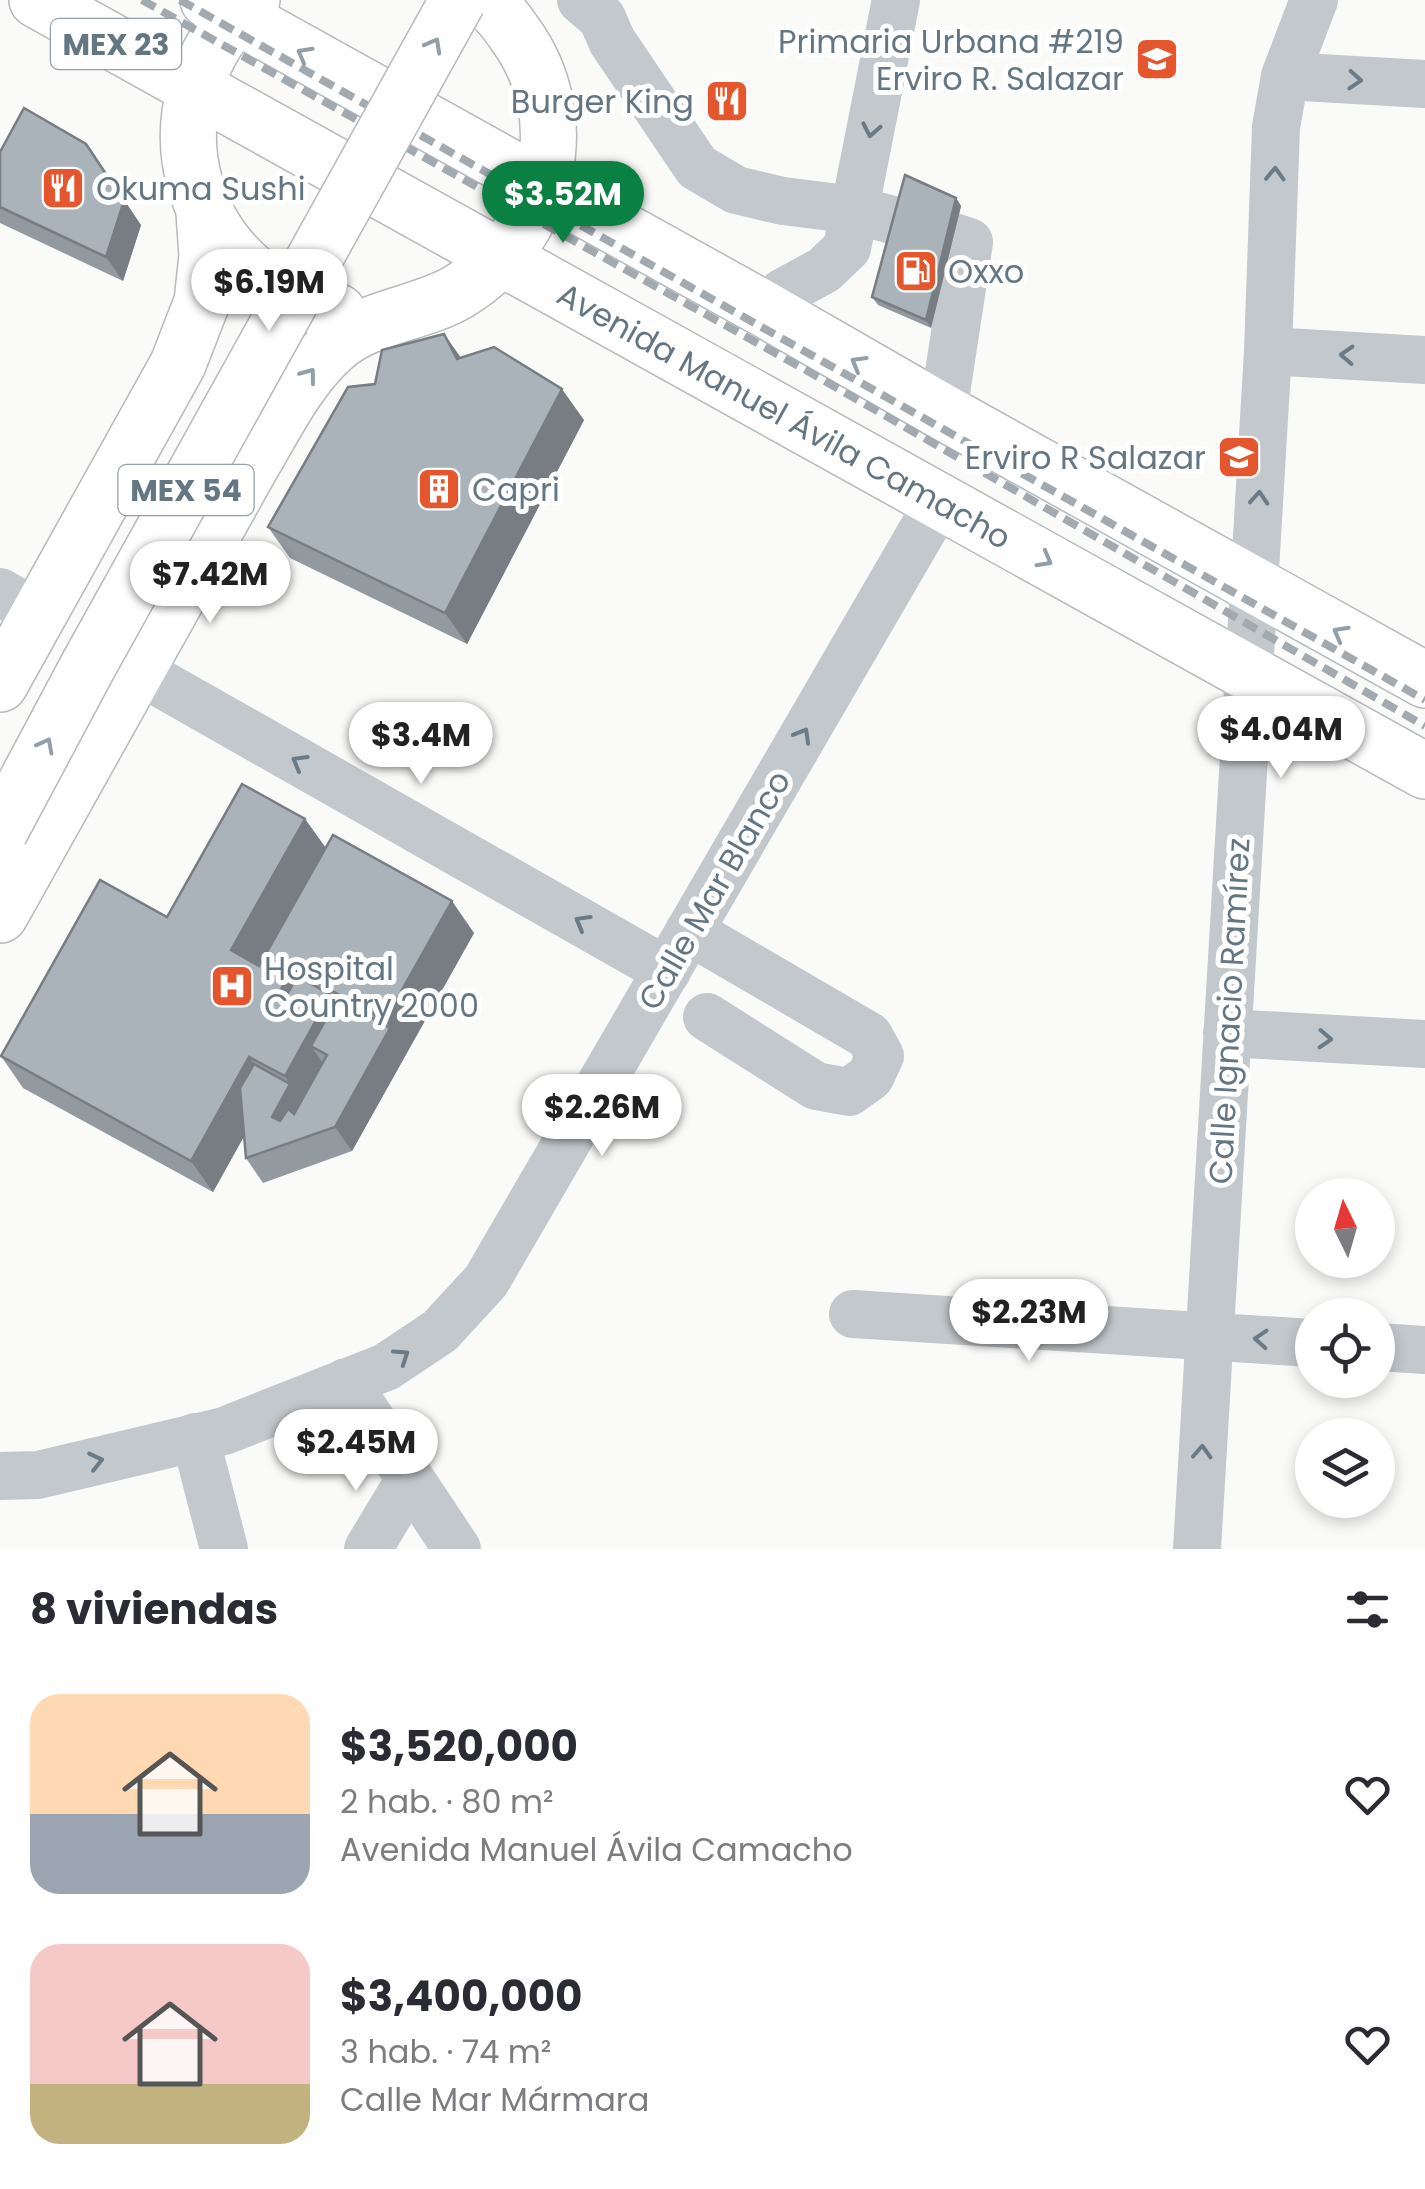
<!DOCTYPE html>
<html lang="es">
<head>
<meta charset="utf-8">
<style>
	:root { --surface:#fff; --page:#f2f2f3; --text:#2b2b33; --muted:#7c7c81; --accent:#0b8043 }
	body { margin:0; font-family:Poppins,sans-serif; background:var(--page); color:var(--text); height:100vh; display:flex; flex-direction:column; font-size:38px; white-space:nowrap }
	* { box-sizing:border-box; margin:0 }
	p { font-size:32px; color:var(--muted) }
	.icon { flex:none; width:55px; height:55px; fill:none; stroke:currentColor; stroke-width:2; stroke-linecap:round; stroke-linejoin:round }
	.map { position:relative; height:1549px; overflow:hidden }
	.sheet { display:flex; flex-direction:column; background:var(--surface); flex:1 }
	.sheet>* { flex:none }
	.needle { width:65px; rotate:355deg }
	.controls { position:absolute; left:1295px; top:1178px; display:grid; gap:20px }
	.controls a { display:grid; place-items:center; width:100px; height:100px; border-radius:50%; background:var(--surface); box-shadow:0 5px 15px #0003; font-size:50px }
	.price { position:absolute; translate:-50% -85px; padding:0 22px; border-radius:35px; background:#fff; color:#222; font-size:32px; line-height:65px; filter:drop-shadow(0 2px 5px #0008) }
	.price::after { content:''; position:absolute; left:50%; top:60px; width:30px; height:22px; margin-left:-15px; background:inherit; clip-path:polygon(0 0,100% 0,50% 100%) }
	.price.selected { background:var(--accent); color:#fff }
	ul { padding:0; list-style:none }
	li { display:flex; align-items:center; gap:30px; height:250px; padding:0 30px }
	li span { display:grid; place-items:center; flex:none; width:280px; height:200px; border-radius:30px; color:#555 }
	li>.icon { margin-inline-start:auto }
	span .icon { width:120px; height:120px; fill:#fffc; stroke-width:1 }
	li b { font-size:42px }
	h2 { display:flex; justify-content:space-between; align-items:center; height:120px; padding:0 30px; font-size:42px }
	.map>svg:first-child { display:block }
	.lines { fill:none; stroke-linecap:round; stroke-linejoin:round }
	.major-casing { stroke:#b5babe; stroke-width:58 }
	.minor { stroke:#c3c8cc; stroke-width:48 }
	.major { stroke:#fff; stroke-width:55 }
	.rail { stroke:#a2aab0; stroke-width:8; stroke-dasharray:15 8; stroke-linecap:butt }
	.major-bridge-casing { stroke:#b5babe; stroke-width:58; stroke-linecap:butt }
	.major-bridge { stroke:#fff; stroke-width:55 }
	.wall { fill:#929a9f }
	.shaded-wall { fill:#777d82 }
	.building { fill:#aab3b9; stroke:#777d82; stroke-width:2.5 }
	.oneway { stroke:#939fa8 }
	.oneway2 { stroke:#6a7a87 }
	.labels { text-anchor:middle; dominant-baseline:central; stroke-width:10; stroke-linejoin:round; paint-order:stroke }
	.shield { fill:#fff; stroke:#939fa8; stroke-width:2.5 }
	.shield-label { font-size:30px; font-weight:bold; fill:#657683 }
	.poi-label { font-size:32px; fill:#657683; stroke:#fff; text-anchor:start }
	.street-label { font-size:32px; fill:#657683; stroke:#fff }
</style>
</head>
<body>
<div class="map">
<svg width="1425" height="1549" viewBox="0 0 1425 1549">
	<rect width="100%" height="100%" fill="#fafaf8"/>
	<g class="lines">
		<g class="major-casing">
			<g id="major">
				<path id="s1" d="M37,0L1425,771"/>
				<path d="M208,0L766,310L943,412L1425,680"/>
				<path d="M252,0C136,103 187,282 338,312"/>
				<path d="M0,684L178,364L202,302L207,256L204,212"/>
				<path d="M0,915L251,466C275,426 297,379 333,347C367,316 421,314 458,292C548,238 578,120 515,34C506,21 498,10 484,0"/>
			</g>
		</g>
		<path class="minor" d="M581,0L602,18L612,41L697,167L736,190L783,201L855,210L900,222
			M1285,76L1425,84
			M766,310L782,293L824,270L847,248L896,0
			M1268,351L1425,360
			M943,412L969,242L954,237
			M0,592L38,614
			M137,670L667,971
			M689,931L869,1036L880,1056L870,1077L849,1092L816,1086L707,1017
			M1227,1033L1425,1044
			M853,1314L1312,1343
			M1378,1347L1425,1350
			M346,1382L457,1549
			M195,1437L224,1549
			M0,1476L38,1475L224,1431L386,1367L440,1331L486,1281L939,502
			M368,1549L410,1479
			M1197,1549L1268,351L1276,127L1285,76L1314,0"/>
		<use href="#major" class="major"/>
		<path class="rail" d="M142,0L811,373L1425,726
			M180,0L1425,700"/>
		<g class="major-bridge-casing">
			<path id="major-bridge" d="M0,831L88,666L458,0"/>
		</g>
		<use href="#major-bridge" class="major-bridge"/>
	</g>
	<path class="wall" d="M0,152L141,225L123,281L0,223Z
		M956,198L961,206L931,328L878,305L872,297Z
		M444,334L461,358L584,420L467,644L290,558L268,527L375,384Z
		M305,819L326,848L474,933L352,1151L263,1183L246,1158L244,1136L213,1192L23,1088L1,1056L167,917Z"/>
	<path class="shaded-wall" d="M103,168L141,225L123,281L106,257Z
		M956,198L961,206L931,328L926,320Z
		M444,334L466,365L457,359Z
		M562,389L584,420L467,644L445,613Z
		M305,819L327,850L253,982L231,950Z
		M452,901L474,933L352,1151L335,1127L390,1028L385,1020Z
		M292,969L314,1000H284L279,993Z
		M319,1015L341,1047L327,1055L311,1046L328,1071L289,1141L272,1117L290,1084L285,1076Z
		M249,1057L271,1088L213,1192L191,1161Z"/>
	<path class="building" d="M24,108L86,144L124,201L106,257L0,207V152Z
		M905,175L956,198L926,320L872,297Z
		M444,334L457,359L494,347L562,389L445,613L268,527L348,387L375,384L382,350Z
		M242,784L305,819L231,950L259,966L333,835L452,901L385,1020L292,969L279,993L319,1015L285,1076L249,1057L191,1161L1,1056L100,880L167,917Z
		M297,976L390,1028L335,1127L246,1158L240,1088L254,1064L290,1084L272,1117L280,1121L288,1109L294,1114L327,1055L311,1046L324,1023L317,1019L319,1015L286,997Z"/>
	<defs><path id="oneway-chevron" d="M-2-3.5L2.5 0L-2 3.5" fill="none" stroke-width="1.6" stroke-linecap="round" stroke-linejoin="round" transform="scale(2.5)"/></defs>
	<g class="oneway">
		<use href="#oneway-chevron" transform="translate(434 45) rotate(-61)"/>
		<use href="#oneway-chevron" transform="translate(304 54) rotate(-151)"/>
		<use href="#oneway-chevron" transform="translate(858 363) rotate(-150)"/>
		<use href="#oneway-chevron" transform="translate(309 375) rotate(-53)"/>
		<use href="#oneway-chevron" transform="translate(1045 560) rotate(29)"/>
		<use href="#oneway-chevron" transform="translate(1340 633) rotate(-151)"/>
		<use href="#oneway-chevron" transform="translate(46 745) rotate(-62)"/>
	</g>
	<g class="oneway2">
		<use href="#oneway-chevron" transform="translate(1355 80) rotate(4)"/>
		<use href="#oneway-chevron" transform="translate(871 130) rotate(101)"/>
		<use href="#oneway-chevron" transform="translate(1275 174) rotate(-88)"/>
		<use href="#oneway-chevron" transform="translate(1347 355) rotate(-177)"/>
		<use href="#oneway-chevron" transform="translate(1259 498) rotate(-86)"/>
		<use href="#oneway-chevron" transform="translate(803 735) rotate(-60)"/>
		<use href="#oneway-chevron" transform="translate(299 762) rotate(-150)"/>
		<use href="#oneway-chevron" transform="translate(582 922) rotate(-150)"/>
		<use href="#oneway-chevron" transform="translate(1325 1039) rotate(3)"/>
		<use href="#oneway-chevron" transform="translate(1261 1339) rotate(-176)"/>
		<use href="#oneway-chevron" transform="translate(402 1356) rotate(-34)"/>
		<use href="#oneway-chevron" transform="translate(1202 1452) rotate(-87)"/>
		<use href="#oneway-chevron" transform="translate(96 1461) rotate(-13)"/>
	</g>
	<defs>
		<g id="school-square" transform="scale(2.25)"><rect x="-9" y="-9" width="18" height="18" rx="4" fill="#e4572e" stroke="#fff"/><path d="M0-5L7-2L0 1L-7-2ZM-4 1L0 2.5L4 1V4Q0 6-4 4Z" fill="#fff"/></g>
		<g id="restaurant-square" transform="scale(2.25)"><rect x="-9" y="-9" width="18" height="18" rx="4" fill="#e4572e" stroke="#fff"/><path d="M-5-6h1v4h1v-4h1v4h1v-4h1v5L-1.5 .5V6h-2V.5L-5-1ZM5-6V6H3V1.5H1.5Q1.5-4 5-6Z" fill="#fff"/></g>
		<g id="fuel-square" transform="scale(2.25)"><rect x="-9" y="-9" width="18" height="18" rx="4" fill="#e4572e" stroke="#fff"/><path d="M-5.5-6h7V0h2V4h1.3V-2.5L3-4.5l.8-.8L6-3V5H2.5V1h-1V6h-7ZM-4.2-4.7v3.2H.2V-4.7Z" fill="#fff"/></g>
		<g id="building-square" transform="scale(2.25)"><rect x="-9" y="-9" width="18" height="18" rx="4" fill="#e4572e" stroke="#fff"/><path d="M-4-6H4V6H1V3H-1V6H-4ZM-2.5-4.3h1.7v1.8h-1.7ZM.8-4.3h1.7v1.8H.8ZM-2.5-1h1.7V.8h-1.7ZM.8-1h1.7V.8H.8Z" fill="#fff"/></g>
		<g id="hospital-square" transform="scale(2.25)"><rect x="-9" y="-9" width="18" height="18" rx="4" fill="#e4572e" stroke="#fff"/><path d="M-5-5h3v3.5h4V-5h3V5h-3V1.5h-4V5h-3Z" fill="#fff"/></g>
	</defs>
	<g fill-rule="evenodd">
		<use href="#school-square" x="1157" y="59"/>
		<use href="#restaurant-square" x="727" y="101"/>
		<use href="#restaurant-square" x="63" y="188"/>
		<use href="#fuel-square" x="916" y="271"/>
		<use href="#school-square" x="1239" y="457"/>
		<use href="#building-square" x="439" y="489"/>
		<use href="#hospital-square" x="232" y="986"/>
	</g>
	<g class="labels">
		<g class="shield">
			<rect x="51" y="19" width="130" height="50" rx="8"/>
			<rect x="118.5" y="465" width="135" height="50" rx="8"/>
		</g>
		<g class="shield-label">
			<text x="116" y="44">MEX 23</text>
			<text x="186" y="490">MEX 54</text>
		</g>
		<g class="poi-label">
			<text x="1124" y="41" text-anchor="end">Primaria Urbana #219<tspan x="1124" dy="37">Erviro R. Salazar</tspan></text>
			<text x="694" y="101" text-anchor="end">Burger King</text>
			<text x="96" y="188">Okuma Sushi</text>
			<text x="948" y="271">Oxxo</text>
			<text x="1206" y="457" text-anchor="end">Erviro R Salazar</text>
			<text x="472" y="489">Capri</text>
			<text x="264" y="968">Hospital<tspan x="264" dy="37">Country 2000</tspan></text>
		</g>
		<g class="street-label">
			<text stroke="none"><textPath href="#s1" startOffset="855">Avenida Manuel Ávila Camacho</textPath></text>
			<text transform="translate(714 890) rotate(-60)">Calle Mar Blanco</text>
			<text transform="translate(1229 1011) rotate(-87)">Calle Ignacio Ramírez</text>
		</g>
	</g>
</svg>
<div class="controls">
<a><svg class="needle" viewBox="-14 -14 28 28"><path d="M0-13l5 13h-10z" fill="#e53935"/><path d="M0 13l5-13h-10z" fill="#7c7c81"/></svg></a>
<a><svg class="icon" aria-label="locate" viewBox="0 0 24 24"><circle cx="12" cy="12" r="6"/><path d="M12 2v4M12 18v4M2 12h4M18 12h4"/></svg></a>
<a><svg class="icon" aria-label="layers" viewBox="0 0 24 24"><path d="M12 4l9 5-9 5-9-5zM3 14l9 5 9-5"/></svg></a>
</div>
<b class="price selected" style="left:563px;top:246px">$3.52M</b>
<b class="price" style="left:269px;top:334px">$6.19M</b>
<b class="price" style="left:210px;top:626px">$7.42M</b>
<b class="price" style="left:1281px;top:781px">$4.04M</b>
<b class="price" style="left:421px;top:787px">$3.4M</b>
<b class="price" style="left:602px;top:1159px">$2.26M</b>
<b class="price" style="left:1029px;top:1364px">$2.23M</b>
<b class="price" style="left:356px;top:1494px">$2.45M</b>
</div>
<section class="sheet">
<h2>8 viviendas<svg class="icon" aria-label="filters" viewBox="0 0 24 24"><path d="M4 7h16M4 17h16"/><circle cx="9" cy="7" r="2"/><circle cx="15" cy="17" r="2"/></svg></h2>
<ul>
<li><span style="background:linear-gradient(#ffd9b3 60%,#9aa5b1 0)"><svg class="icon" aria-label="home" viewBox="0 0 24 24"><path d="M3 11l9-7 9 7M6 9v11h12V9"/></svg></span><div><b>$3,520,000</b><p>2 hab. · 80 m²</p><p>Avenida Manuel Ávila Camacho</p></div><svg class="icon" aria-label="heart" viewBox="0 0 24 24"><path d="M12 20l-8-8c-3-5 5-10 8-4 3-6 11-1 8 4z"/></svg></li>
<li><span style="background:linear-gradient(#f6c9c9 70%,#c2b280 0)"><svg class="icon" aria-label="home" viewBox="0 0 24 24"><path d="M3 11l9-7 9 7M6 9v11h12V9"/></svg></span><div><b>$3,400,000</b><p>3 hab. · 74 m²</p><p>Calle Mar Mármara</p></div><svg class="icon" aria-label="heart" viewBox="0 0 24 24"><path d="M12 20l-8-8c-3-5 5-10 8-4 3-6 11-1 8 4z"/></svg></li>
</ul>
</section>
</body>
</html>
